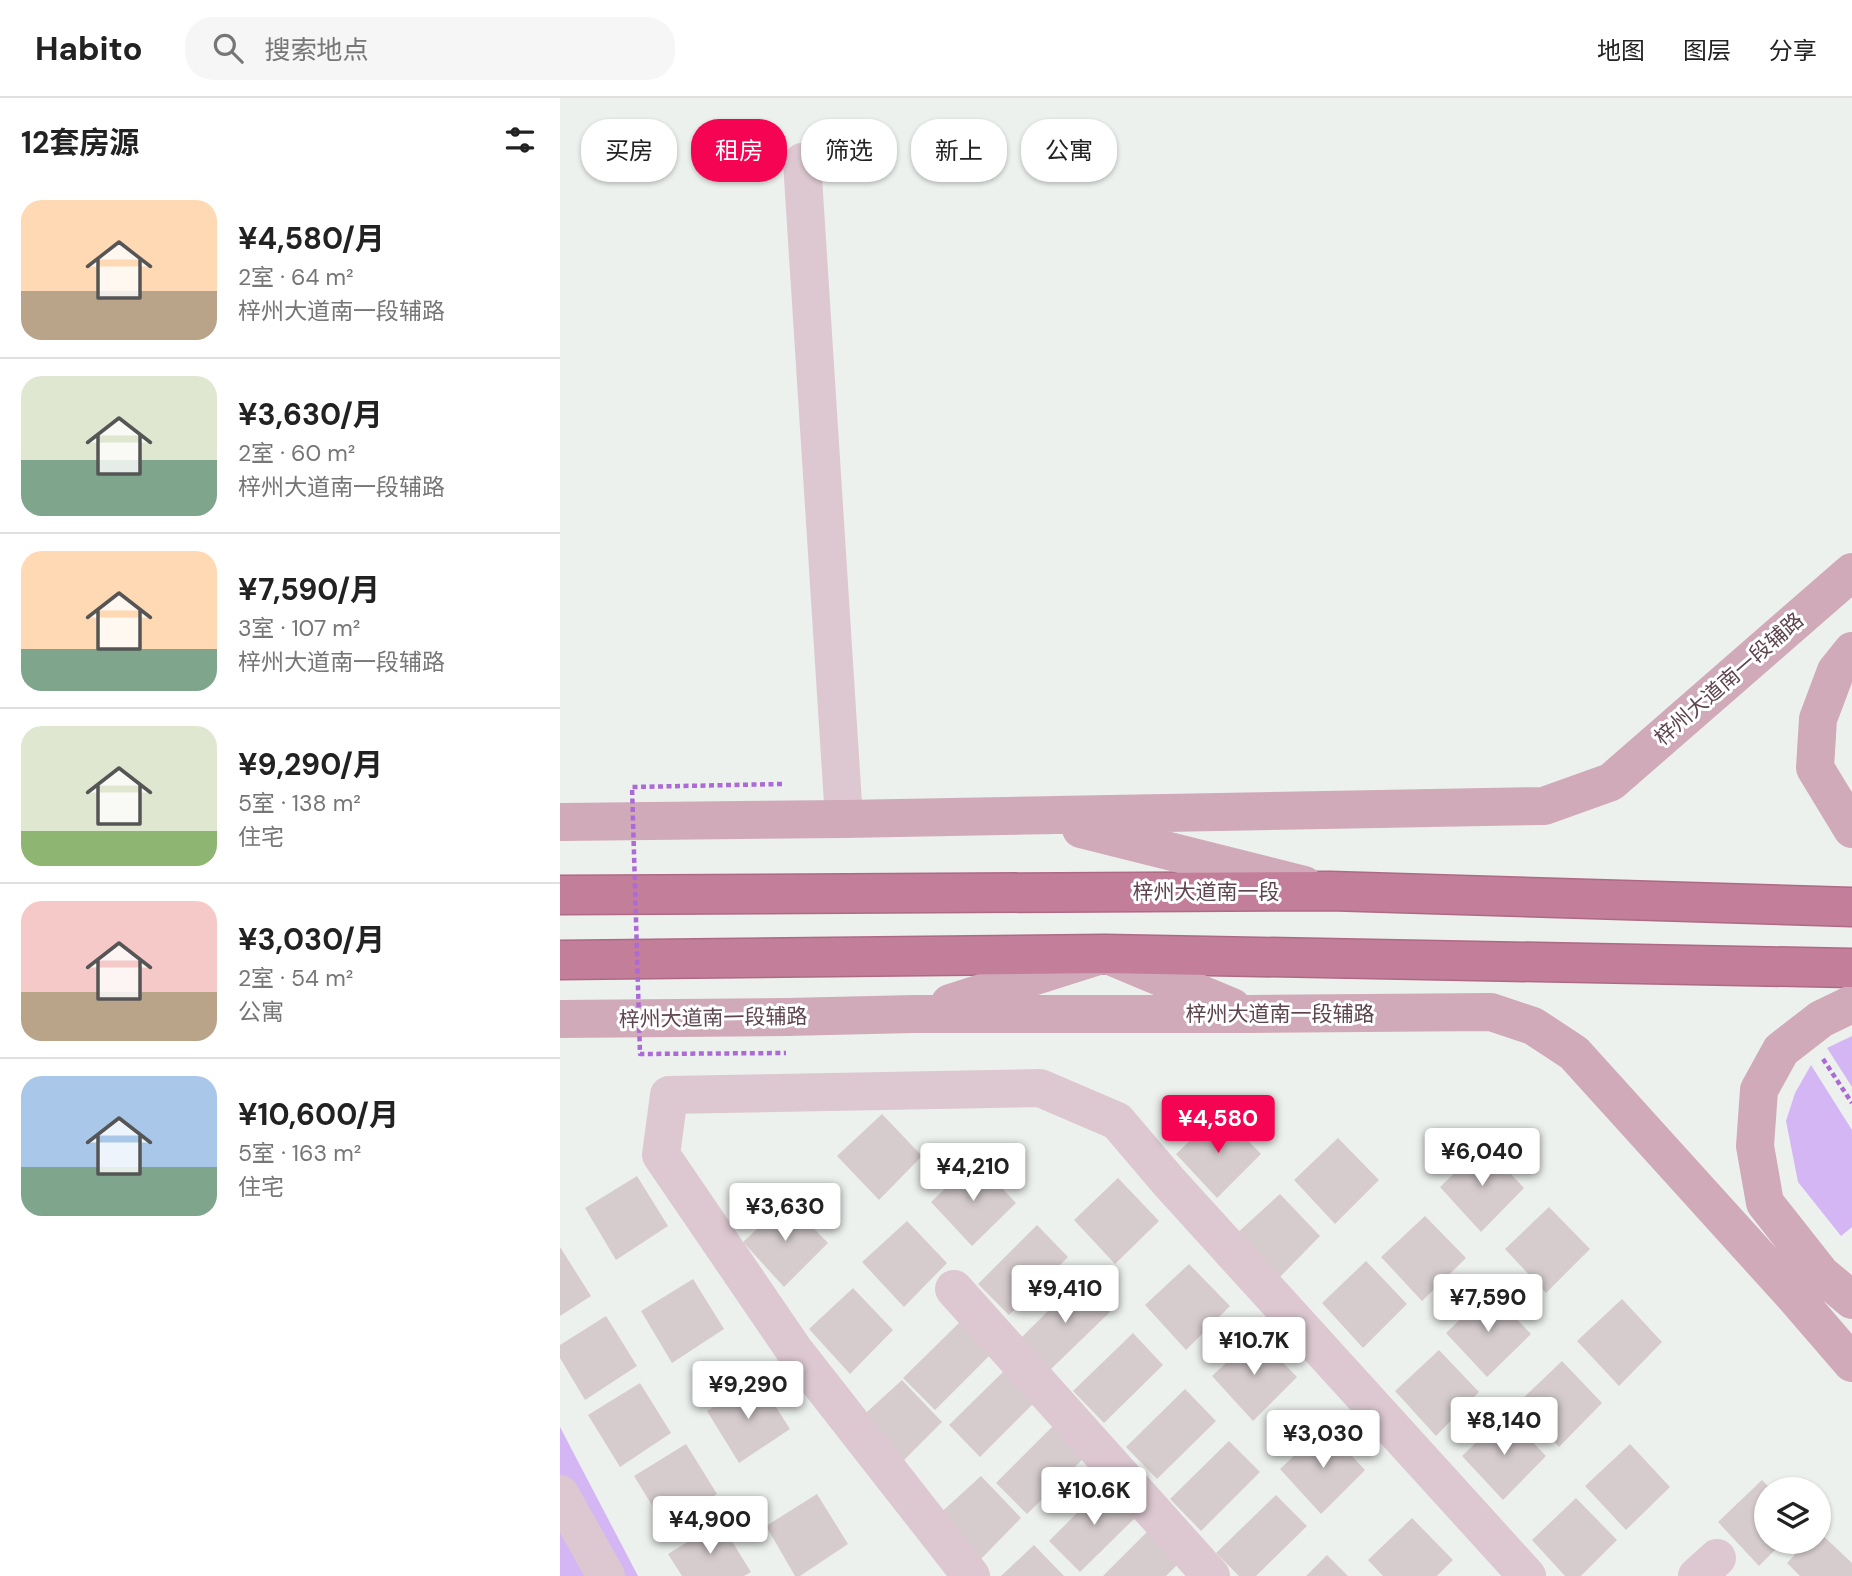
<!DOCTYPE html>
<html lang="zh">
<head>
<meta charset="utf-8">
<style>
	:root { --surface:#fff; --page:#f6f6f6; --text:#222; --muted:#767676; --line:#e0e0e0; --accent:#f40453 }
	body { margin:0; font-family:"DM Sans","Noto Sans SC",sans-serif; background:var(--page); color:var(--text); height:100vh; display:flex; flex-direction:column; font-size:26px; white-space:nowrap }
	* { box-sizing:border-box; margin:0 }
	p { font-size:23px; color:var(--muted) }
	.icon { flex:none; width:38px; height:38px; fill:none; stroke:currentColor; stroke-width:2; stroke-linecap:round; stroke-linejoin:round }
	.map { position:relative; flex:1; overflow:hidden }
	.panel { display:flex; flex-direction:column; background:var(--surface); width:560px }
	.panel>* { flex:none }
	.top-card { position:absolute; left:21px; top:21px; width:665px; height:63px; display:flex; gap:14px }
	.controls { position:absolute; left:1194px; top:1379px; display:grid; gap:14px }
	.controls a { display:grid; place-items:center; width:77px; height:77px; border-radius:50%; background:var(--surface); box-shadow:0 2px 5px #0004; font-size:35px }
	.price { position:absolute; translate:-50% -60px; padding:0 16px; border-radius:7px; background:#fff; color:#222; font-size:23px; line-height:46px; filter:drop-shadow(0 2px 4px #0008) }
	.price::after { content:''; position:absolute; left:50%; top:42px; width:21px; height:16px; margin-left:-10px; background:inherit; clip-path:polygon(0 0,100% 0,50% 100%) }
	.price.selected { background:var(--accent); color:#fff }
	ul { padding:0; list-style:none }
	li { display:flex; align-items:center; gap:21px; height:175px; padding:0 21px }
	li+li { border-top:2px solid var(--line) }
	li span { display:grid; place-items:center; flex:none; width:196px; height:140px; border-radius:21px; color:#555 }
	li>.icon { margin-inline-start:auto }
	span .icon { width:84px; height:84px; fill:#fffc; stroke-width:1 }
	li b { font-size:30px }
	h2 { display:flex; justify-content:space-between; align-items:center; height:84px; padding:0 21px; font-size:30px }
	.pill { padding:0 24px; border-radius:28px; background:var(--surface); box-shadow:0 2px 5px #0004; font-size:24px; line-height:63px }
	.pill.selected { background:var(--accent); color:#fff }
	header { display:flex; align-items:center; gap:42px; box-sizing:border-box; height:98px; padding:0 35px; background:var(--surface); border-bottom:2px solid var(--line) }
	header strong { font-size:33px }
	nav { display:flex; gap:38px; margin-inline-start:auto; font-size:24px }
	.search { width:490px; height:63px; background:var(--page); display:flex; align-items:center; gap:18px; box-sizing:border-box; padding:0 24px; border-radius:28px; color:var(--muted); font-size:26px }
	main { display:flex; flex:1; min-height:0 }
	.map>svg:first-child { display:block }
	.green { fill:#d4b6f4 }
	.building { fill:#d6ccce }
	.lines { fill:none; stroke-linecap:round; stroke-linejoin:round }
	.highway-casing { stroke:#ae6a84; stroke-width:41 }
	.path { stroke:#ac6ad6; stroke-width:4.5; stroke-dasharray:5 3.5; stroke-linecap:butt }
	.minor { stroke:#ddc8d1; stroke-width:38 }
	.major { stroke:#d0aab9; stroke-width:38 }
	.highway { stroke:#c37f99; stroke-width:38 }
	.path-bridge { stroke:#ac6ad6; stroke-width:4.5; stroke-dasharray:5 3.5; stroke-linecap:butt }
	.labels { text-anchor:middle; dominant-baseline:central; stroke-width:6; stroke-linejoin:round; paint-order:stroke }
	.street-label { font-size:21px; fill:#5d444e; stroke:#fff }
</style>
</head>
<body>
<header>
<strong>Habito</strong>
<div class="search"><svg class="icon" aria-label="search" viewBox="0 0 24 24"><circle cx="10" cy="10" r="6"/><path d="M15 15l6 6"/></svg>搜索地点</div>
<nav><a>地图</a><a>图层</a><a>分享</a></nav>
</header>
<main>
<section class="panel">
<h2>12套房源<svg class="icon" aria-label="filters" viewBox="0 0 24 24"><path d="M4 7h16M4 17h16"/><circle cx="9" cy="7" r="2"/><circle cx="15" cy="17" r="2"/></svg></h2>
<ul>
<li><span style="background:linear-gradient(#ffd9b3 65%,#b9a48a 0)"><svg class="icon" aria-label="home" viewBox="0 0 24 24"><path d="M3 11l9-7 9 7M6 9v11h12V9"/></svg></span><div><b>¥4,580/月</b><p>2室 · 64 m²</p><p>梓州大道南一段辅路</p></div></li>
<li><span style="background:linear-gradient(#dfe7d0 60%,#7fa58c 0)"><svg class="icon" aria-label="home" viewBox="0 0 24 24"><path d="M3 11l9-7 9 7M6 9v11h12V9"/></svg></span><div><b>¥3,630/月</b><p>2室 · 60 m²</p><p>梓州大道南一段辅路</p></div></li>
<li><span style="background:linear-gradient(#ffd9b3 70%,#7fa58c 0)"><svg class="icon" aria-label="home" viewBox="0 0 24 24"><path d="M3 11l9-7 9 7M6 9v11h12V9"/></svg></span><div><b>¥7,590/月</b><p>3室 · 107 m²</p><p>梓州大道南一段辅路</p></div></li>
<li><span style="background:linear-gradient(#dfe7d0 75%,#8fb573 0)"><svg class="icon" aria-label="home" viewBox="0 0 24 24"><path d="M3 11l9-7 9 7M6 9v11h12V9"/></svg></span><div><b>¥9,290/月</b><p>5室 · 138 m²</p><p>住宅</p></div></li>
<li><span style="background:linear-gradient(#f6c9c9 65%,#b9a48a 0)"><svg class="icon" aria-label="home" viewBox="0 0 24 24"><path d="M3 11l9-7 9 7M6 9v11h12V9"/></svg></span><div><b>¥3,030/月</b><p>2室 · 54 m²</p><p>公寓</p></div></li>
<li><span style="background:linear-gradient(#a9c7e8 65%,#7fa58c 0)"><svg class="icon" aria-label="home" viewBox="0 0 24 24"><path d="M3 11l9-7 9 7M6 9v11h12V9"/></svg></span><div><b>¥10,600/月</b><p>5室 · 163 m²</p><p>住宅</p></div></li>
</ul>
</section>
<div class="map">
<svg width="1292" height="1478" viewBox="0 0 1292 1478">
	<rect width="100%" height="100%" fill="#edf1ed"/>
	<path class="green" d="M1292,938V989L1267,950Z
		M1251,967L1292,1032V1129L1281,1138L1238,1084L1226,1023L1235,995Z
		M0,1329L78,1478H0Z"/>
	<path class="building" d="M660,1014L701,1056L657,1100L616,1056Z
		M322,1016L362,1058L319,1102L277,1058Z
		M778,1040L819,1082L775,1126L734,1082Z
		M924,1047L964,1090L921,1134L880,1089Z
		M415,1062L456,1105L412,1148L371,1104Z
		M77,1078L108,1128L56,1162L25,1110Z
		M558,1080L599,1123L555,1166L514,1122Z
		M720,1096L760,1138L717,1182L675,1137Z
		M227,1103L268,1145L224,1189L183,1144Z
		M989,1109L1030,1151L986,1195L945,1151Z
		M865,1118L906,1160L862,1203L821,1159Z
		M347,1123L387,1165L344,1209L302,1164Z
		M477,1127L508,1159L449,1217L418,1186Z
		M0,1149L31,1198L0,1218Z
		M806,1163L847,1206L803,1250L762,1205Z
		M629,1166L670,1208L626,1252L585,1207Z
		M133,1181L164,1231L112,1265L81,1213Z
		M519,1182L550,1214L490,1272L460,1241Z
		M293,1190L333,1232L290,1276L249,1231Z
		M930,1193L971,1236L927,1279L886,1235Z
		M1062,1201L1102,1244L1059,1288L1017,1243Z
		M46,1218L77,1268L25,1302L0,1260V1247Z
		M402,1222L434,1253L375,1312L343,1280Z
		M573,1235L603,1267L544,1325L513,1293Z
		M696,1237L737,1279L693,1323L652,1278Z
		M879,1252L919,1294L876,1338L835,1293Z
		M1002,1263L1042,1305L999,1349L958,1305Z
		M448,1269L479,1300L420,1359L389,1327Z
		M198,1281L230,1331L179,1365L147,1313Z
		M342,1282L382,1324L338,1368L297,1323Z
		M80,1285L111,1335L60,1369L28,1317Z
		M625,1291L656,1323L597,1381L566,1349Z
		M946,1316L986,1358L943,1402L902,1358Z
		M495,1326L526,1358L467,1416L436,1385Z
		M765,1329L805,1372L761,1416L720,1371Z
		M669,1343L700,1374L641,1433L610,1401Z
		M126,1346L157,1396L106,1430L74,1378Z
		M1070,1346L1110,1389L1066,1432L1025,1388Z
		M421,1378L461,1420L418,1464L376,1419Z
		M1202,1382L1211,1391H1206V1444H1223L1199,1468L1158,1424Z
		M548,1384L579,1416L520,1474L489,1443Z
		M257,1396L288,1446L240,1478H235L206,1428Z
		M716,1397L747,1428L696,1478H679L656,1455Z
		M1016,1400L1057,1442L1021,1478H1005L972,1442Z
		M852,1420L893,1462L877,1478H823L808,1462Z
		M160,1424L191,1474L184,1478H122L108,1456Z
		M1258,1433L1292,1465V1478H1240L1227,1465L1247,1444H1258Z
		M587,1434L618,1466L606,1478H543Z
		M474,1447L504,1478H441Z
		M767,1457L788,1478H746Z"/>
	<g class="lines">
		<g class="highway-casing">
			<path id="highway" d="M0,797L770,793L1292,809
				M0,862L545,856L1292,870"/>
		</g>
		<path class="path" d="M1263,961L1292,1005"/>
		<path class="minor" d="M242,64L284,721
			M394,1191L651,1478
			M0,1396L46,1478
			M411,1478L234,1252L101,1057L109,997L480,990L557,1023L609,1084L967,1478
			M1137,1478L1157,1460"/>
		<path class="major" d="M1292,553L1276,573L1258,621L1255,670L1292,731
			M0,724L284,721L984,708L1051,684L1292,474
			M521,731L744,787
			M390,905L545,856L672,909
			M1292,906L1261,921L1221,952L1199,992L1195,1048L1205,1105L1261,1176L1292,1202
			M0,921L227,919L354,916H690L931,914L973,928L1014,955L1235,1199L1292,1265"/>
		<use href="#highway" class="highway"/>
		<path class="path-bridge" d="M222,686L72,689L80,956L226,955"/>
	</g>
	<g class="labels">
		<g class="street-label">
			<text transform="translate(1169 581) rotate(-41)">梓州大道南一段辅路</text>
			<text x="646" y="794">梓州大道南一段</text>
			<text x="720" y="916">梓州大道南一段辅路</text>
			<text transform="translate(153 920) rotate(-1)">梓州大道南一段辅路</text>
		</g>
	</g>
</svg>
<div class="controls">
<a><svg class="icon" aria-label="layers" viewBox="0 0 24 24"><path d="M12 4l9 5-9 5-9-5zM3 14l9 5 9-5"/></svg></a>
</div>
<b class="price selected" style="left:658px;top:1057px">¥4,580</b>
<b class="price" style="left:922px;top:1090px">¥6,040</b>
<b class="price" style="left:413px;top:1105px">¥4,210</b>
<b class="price" style="left:225px;top:1145px">¥3,630</b>
<b class="price" style="left:505px;top:1227px">¥9,410</b>
<b class="price" style="left:928px;top:1236px">¥7,590</b>
<b class="price" style="left:694px;top:1279px">¥10.7K</b>
<b class="price" style="left:188px;top:1323px">¥9,290</b>
<b class="price" style="left:944px;top:1359px">¥8,140</b>
<b class="price" style="left:763px;top:1372px">¥3,030</b>
<b class="price" style="left:534px;top:1429px">¥10.6K</b>
<b class="price" style="left:150px;top:1458px">¥4,900</b>
<div class="top-card">
<a class="pill">买房</a>
<a class="pill selected">租房</a>
<a class="pill">筛选</a>
<a class="pill">新上</a>
<a class="pill">公寓</a>
</div>
</div>
</main>
</body>
</html>
